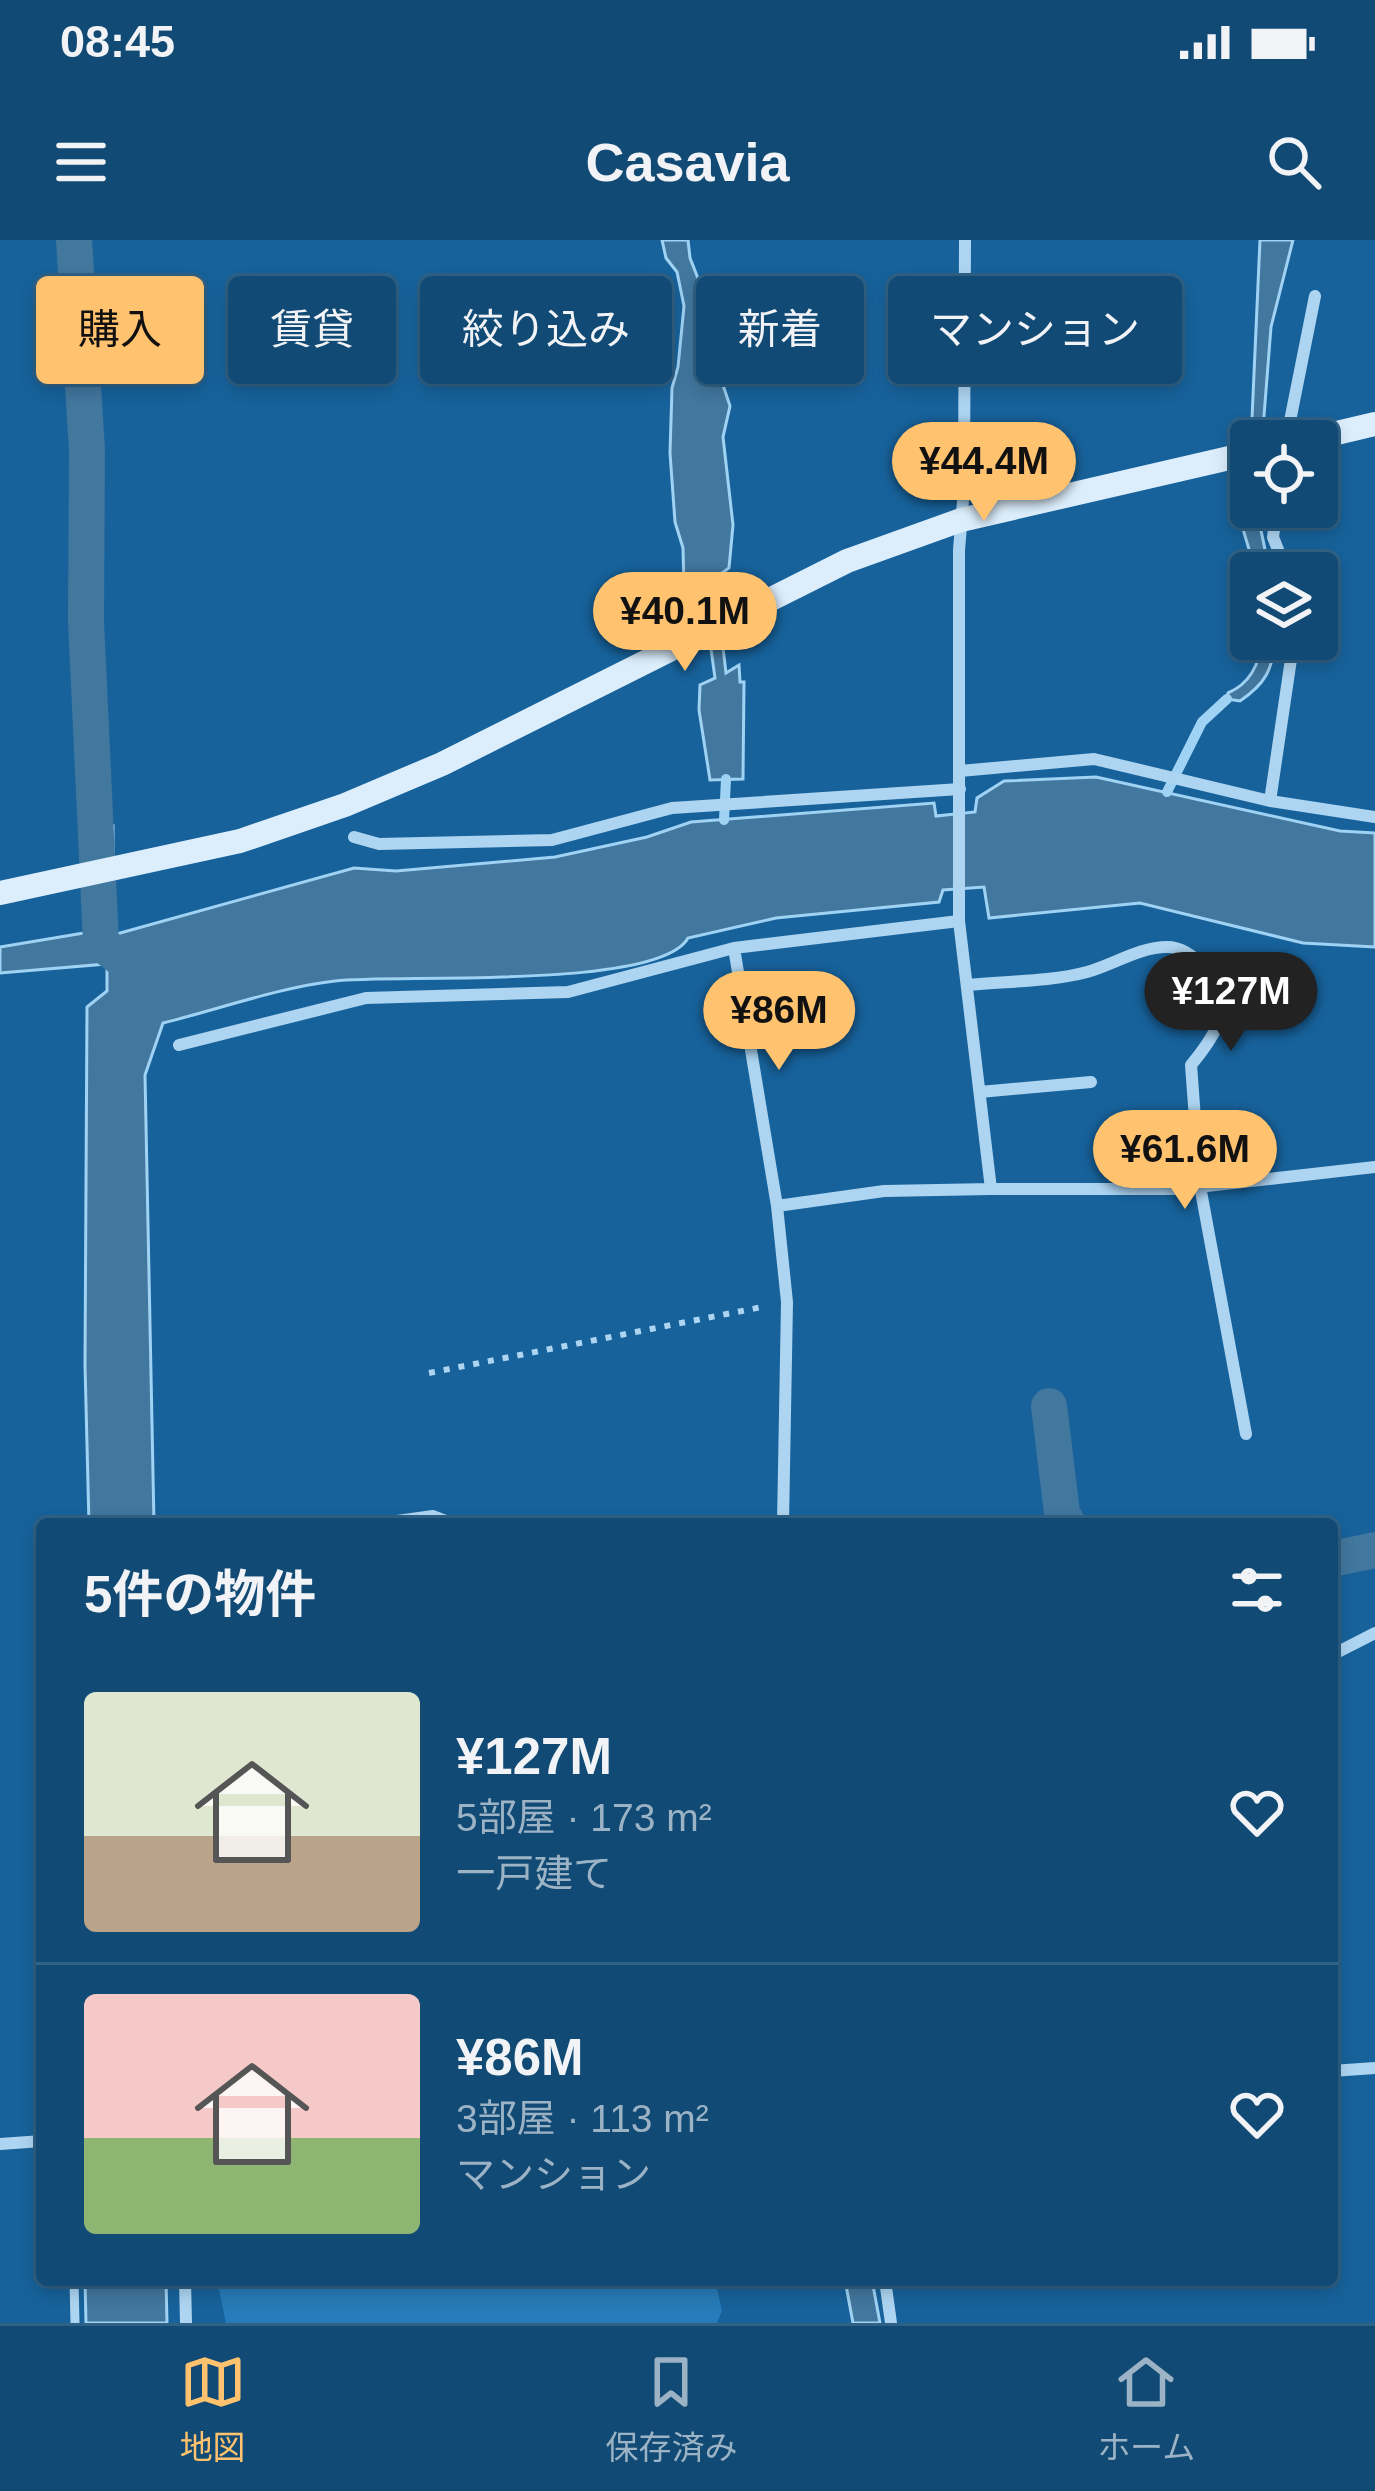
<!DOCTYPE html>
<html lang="ja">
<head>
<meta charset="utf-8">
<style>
	:root { --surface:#114a74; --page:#1a5179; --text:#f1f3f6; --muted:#9cb3c5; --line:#306286; --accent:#ffc26e }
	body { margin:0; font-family:Arial,"Noto Sans JP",sans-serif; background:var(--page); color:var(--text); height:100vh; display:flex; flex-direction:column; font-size:45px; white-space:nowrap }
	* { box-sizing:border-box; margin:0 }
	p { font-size:39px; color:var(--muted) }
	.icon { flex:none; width:66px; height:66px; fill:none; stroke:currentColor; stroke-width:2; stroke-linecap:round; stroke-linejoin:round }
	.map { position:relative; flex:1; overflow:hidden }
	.drawer { position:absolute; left:36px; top:1278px; width:1302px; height:768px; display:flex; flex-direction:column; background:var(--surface); border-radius:12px; box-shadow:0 6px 18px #0003,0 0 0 3px var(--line) }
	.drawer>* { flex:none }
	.guide { position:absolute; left:36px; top:36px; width:1305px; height:108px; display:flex; gap:24px }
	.fabs { position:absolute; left:1230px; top:180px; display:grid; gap:24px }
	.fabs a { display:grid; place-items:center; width:108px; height:108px; border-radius:12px; background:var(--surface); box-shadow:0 6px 18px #0003,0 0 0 3px var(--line); font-size:60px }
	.price { position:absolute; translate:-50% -102px; padding:0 27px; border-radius:42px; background:var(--accent); color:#111; font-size:39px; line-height:78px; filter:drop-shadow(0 3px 6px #0008) }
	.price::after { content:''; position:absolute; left:50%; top:72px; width:36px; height:27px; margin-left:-18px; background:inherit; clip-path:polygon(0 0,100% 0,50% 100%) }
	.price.selected { background:#222; color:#fff }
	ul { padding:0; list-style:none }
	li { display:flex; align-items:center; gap:36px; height:300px; padding:0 48px }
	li+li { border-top:3px solid var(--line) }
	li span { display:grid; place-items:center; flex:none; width:336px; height:240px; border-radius:12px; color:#555 }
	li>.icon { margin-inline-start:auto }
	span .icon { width:144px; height:144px; fill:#fffc; stroke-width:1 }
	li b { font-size:51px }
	h2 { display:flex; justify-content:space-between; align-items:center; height:144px; padding:0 48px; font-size:51px }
	.chip { padding:0 42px; border-radius:12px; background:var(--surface); box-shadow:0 6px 18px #0003,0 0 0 3px var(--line); font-size:42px; line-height:108px }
	.chip.selected { background:var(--accent); color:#111 }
	.status { display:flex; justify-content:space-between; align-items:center; height:84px; padding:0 60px; background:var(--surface); direction:ltr }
	.status svg { height:33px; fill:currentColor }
	header { display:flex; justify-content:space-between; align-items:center; height:156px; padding:0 48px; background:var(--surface); font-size:54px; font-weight:700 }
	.menu { display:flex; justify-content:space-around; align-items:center; height:168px; border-top:3px solid var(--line); background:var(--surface); font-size:33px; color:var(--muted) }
	.menu a { display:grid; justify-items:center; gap:6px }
	.menu .selected { color:var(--accent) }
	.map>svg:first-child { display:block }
	.green { fill:#277bb8 }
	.water { fill:#42779e; stroke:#a0d2f4; stroke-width:3 }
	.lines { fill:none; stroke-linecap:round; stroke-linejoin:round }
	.stream { stroke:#a0d2f4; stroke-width:10 }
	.canal { stroke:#42779e; stroke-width:36 }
	.path { stroke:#add5f2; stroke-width:6; stroke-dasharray:6 9; stroke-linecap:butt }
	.lane { stroke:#add5f2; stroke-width:9 }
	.street { stroke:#add5f2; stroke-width:12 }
	.secondary { stroke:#dceefc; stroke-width:24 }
</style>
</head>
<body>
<div class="status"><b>08:45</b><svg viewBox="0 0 49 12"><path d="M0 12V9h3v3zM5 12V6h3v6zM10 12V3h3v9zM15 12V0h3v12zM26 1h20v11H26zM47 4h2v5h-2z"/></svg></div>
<header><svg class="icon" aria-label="menu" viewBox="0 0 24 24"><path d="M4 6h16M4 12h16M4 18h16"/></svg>Casavia<svg class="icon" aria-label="search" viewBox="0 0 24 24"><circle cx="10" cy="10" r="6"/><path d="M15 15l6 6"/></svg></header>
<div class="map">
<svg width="1375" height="2083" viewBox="0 0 1375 2083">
	<rect width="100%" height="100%" fill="#17629b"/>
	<path class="green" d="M217,2040H715L722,2071L717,2083H226Z"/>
	<path class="water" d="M662,0H688L690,18L708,64L720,136L730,166L723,197L733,285L729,328L715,338L726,433L739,425L740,442H744L743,539L710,540L699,470L700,445L715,438L702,344L684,351L683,308L675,282L670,213L672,148L678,127L684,66L677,32L666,18Z
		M1260,0H1293L1271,87L1262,201H1251Z
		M1251,201V267H1256L1270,333H1256L1240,279Z
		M1262,399H1275C1273,430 1265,444 1240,461L1227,459L1228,453C1251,443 1260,423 1262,399Z
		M1096,537L1340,591L1375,593V707L1303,703L1140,663L989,678L984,647L943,650L939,662L776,678L688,698C659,750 396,734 335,741C281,747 216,770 163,783L145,835L154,1284H89L85,1125L87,767L107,751V724L0,733V707L90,692L84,590L113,586V695L354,628L396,631L555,617L647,597L691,582L934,563L936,576L975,572L977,558L1004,541Z
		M85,2040H166L167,2083H86Z
		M845,2040H872L880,2083H853Z"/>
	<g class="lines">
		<path class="stream" d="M1167,552L1202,482L1227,459
			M724,580L726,539"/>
		<path class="canal" d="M74,0L87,210L86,381L101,703L138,732
			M1049,1166L1062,1273L1068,1284
			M1332,1319L1375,1310"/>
		<path class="path" d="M429,1133L767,1066"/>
		<path class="lane" d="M74,2040L75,2083"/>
		<path class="street" d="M1286,201L1315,56
			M1277,267L1273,297L1287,333
			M960,531L1094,519L1270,561L1375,577
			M1270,561L1294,399
			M354,597L379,604L552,600L672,568L960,549
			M959,681V310L964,249L965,0
			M734,708L777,966
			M967,745C1005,741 1050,742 1087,732C1113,725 1139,707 1167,707C1183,707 1196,718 1206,729C1238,763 1216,795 1191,825L1200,946L1246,1194
			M179,805L366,758L568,752L734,708L959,681L991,949L884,951L777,966L787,1062L783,1284
			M980,852L1091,842
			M991,949H1180L1375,927
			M390,1282L433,1276L454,1284
			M1332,1415L1375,1393
			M1332,1831L1375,1828
			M0,1904L42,1901
			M185,2040L186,2083
			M885,2040L891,2083"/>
		<path class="secondary" d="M1303,201L1375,184
			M0,653L240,601L345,565L442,524L847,321L961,280L1251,213"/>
	</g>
</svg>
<div class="fabs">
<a><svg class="icon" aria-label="locate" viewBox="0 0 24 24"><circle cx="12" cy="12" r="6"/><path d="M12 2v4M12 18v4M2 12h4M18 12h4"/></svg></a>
<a><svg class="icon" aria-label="layers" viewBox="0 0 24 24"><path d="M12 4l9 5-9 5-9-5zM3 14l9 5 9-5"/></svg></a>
</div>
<b class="price" style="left:984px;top:284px">¥44.4M</b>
<b class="price" style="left:685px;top:434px">¥40.1M</b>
<b class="price selected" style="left:1231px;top:814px">¥127M</b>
<b class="price" style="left:779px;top:833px">¥86M</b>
<b class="price" style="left:1185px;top:972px">¥61.6M</b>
<div class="guide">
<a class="chip selected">購入</a>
<a class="chip">賃貸</a>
<a class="chip">絞り込み</a>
<a class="chip">新着</a>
<a class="chip">マンション</a>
</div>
<section class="drawer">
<h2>5件の物件<svg class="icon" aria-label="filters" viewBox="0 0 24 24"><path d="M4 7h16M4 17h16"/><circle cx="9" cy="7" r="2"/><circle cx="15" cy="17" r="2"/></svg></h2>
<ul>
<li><span style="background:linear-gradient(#dfe7d0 60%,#b9a48a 0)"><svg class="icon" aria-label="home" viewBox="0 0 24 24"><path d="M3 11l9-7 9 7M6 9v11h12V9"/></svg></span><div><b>¥127M</b><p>5部屋 · 173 m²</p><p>一戸建て</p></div><svg class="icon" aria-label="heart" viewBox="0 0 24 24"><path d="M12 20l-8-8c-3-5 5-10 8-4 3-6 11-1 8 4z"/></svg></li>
<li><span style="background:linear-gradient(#f6c9c9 60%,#8fb573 0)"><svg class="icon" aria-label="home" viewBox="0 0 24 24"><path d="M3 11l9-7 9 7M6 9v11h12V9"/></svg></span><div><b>¥86M</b><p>3部屋 · 113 m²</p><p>マンション</p></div><svg class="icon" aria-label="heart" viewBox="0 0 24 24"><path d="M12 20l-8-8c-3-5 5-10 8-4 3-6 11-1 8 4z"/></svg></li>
</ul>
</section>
</div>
<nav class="menu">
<a class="selected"><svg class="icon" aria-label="map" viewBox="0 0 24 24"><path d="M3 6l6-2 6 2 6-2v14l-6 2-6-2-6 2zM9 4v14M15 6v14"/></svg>地図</a>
<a><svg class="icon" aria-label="saved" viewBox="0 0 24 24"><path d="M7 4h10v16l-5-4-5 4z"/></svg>保存済み</a>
<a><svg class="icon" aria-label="home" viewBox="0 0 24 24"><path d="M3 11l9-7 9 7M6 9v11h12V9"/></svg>ホーム</a>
</nav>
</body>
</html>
